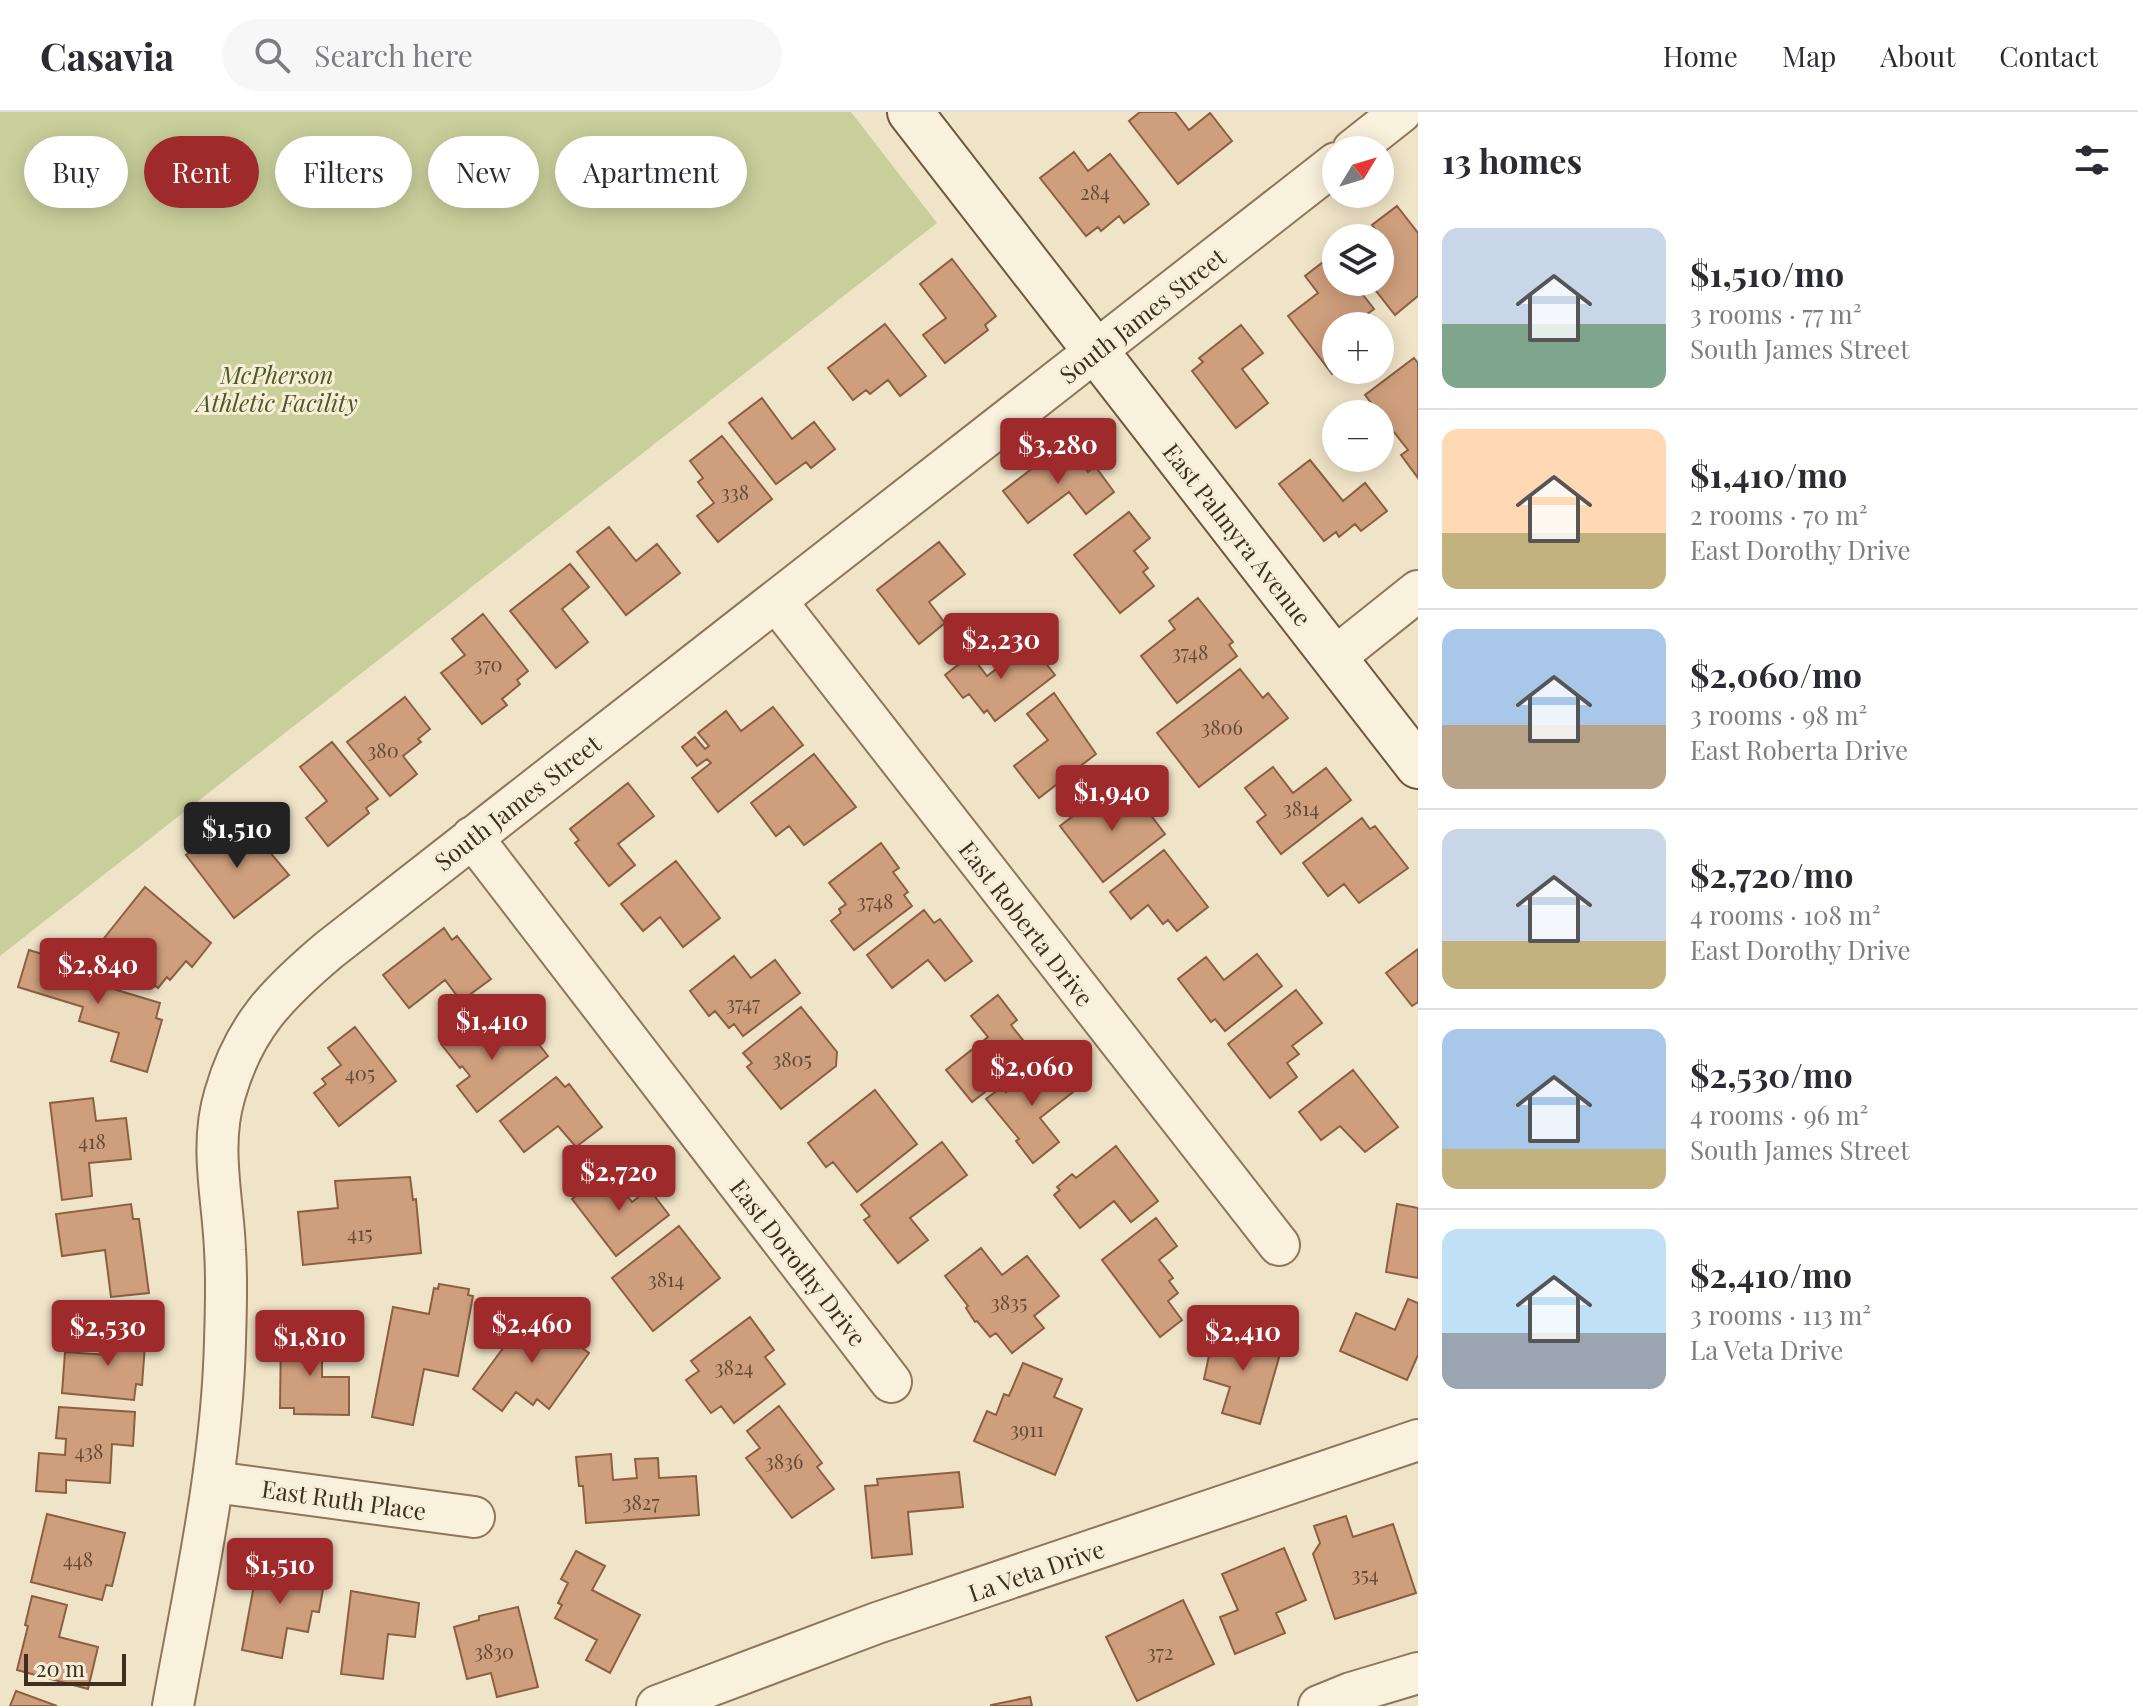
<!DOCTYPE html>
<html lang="en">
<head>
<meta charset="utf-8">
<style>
	:root { --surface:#fff; --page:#f7f7f7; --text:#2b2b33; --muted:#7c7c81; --line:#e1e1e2; --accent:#9e2a2b }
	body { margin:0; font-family:"Playfair Display",serif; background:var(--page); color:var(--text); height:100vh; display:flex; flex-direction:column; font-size:30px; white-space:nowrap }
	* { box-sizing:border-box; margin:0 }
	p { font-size:26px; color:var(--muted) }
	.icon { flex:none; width:44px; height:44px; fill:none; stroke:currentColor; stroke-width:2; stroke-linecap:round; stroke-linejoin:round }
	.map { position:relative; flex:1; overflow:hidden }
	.details { display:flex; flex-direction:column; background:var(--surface); width:720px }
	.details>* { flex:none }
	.top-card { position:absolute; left:24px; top:24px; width:760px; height:72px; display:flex; gap:16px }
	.needle { width:52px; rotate:52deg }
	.buttons { position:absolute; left:1322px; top:24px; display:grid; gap:16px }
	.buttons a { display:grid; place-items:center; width:72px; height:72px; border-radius:50%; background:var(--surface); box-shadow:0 4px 20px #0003; font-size:40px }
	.scale { position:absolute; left:24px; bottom:20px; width:102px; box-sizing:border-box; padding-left:8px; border:4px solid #3d2e20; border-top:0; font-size:22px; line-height:28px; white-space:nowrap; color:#3d2e20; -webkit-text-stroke:6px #f7eed8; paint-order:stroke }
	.price { position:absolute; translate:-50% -68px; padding:0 18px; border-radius:8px; background:var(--accent); color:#fff; font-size:26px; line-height:52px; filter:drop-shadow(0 2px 4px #0008) }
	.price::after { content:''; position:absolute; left:50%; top:48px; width:24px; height:18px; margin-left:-12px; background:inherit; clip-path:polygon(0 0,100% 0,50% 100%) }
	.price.current { background:#222; color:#fff }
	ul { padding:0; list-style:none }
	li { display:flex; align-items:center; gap:24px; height:200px; padding:0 24px }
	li+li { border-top:2px solid var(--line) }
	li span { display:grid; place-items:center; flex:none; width:224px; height:160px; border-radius:16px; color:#555 }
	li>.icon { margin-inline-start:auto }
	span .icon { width:96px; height:96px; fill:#fffc; stroke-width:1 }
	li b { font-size:34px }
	h2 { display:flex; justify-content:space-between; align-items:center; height:96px; padding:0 24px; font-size:34px }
	.chip { padding:0 28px; border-radius:36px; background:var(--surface); box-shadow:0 4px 20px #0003; font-size:28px; line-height:72px }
	.chip.current { background:var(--accent); color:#fff }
	header { display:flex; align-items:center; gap:48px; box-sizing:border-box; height:112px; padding:0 40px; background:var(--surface); border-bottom:2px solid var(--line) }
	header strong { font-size:38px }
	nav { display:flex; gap:44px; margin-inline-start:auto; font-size:28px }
	.search { width:560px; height:72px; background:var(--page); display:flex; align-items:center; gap:20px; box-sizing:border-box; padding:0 28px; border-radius:44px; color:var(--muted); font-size:30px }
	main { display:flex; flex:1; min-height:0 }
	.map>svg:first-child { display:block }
	.green { fill:#c9cf9b }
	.building { fill:#cf9f7d; stroke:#8d5f41; stroke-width:2 }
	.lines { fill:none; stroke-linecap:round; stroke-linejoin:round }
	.street-casing { stroke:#8d765c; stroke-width:44 }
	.secondary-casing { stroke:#6f573f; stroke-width:48 }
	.street { stroke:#faf1dc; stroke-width:40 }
	.secondary { stroke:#faf1dc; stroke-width:44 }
	.labels { text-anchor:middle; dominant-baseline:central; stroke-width:6; stroke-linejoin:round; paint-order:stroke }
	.number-label { font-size:20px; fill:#624a37 }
	.street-label { font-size:24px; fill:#3d2e20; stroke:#f7eed8 }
	.park-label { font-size:24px; font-style:italic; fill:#4d5a26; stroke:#f7eed8 }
</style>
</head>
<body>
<header>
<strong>Casavia</strong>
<div class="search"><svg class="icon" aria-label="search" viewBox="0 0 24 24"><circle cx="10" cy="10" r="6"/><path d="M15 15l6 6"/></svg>Search here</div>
<nav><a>Home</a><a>Map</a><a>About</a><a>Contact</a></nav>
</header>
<main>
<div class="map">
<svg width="1418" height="1594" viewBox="0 0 1418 1594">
	<rect width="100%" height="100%" fill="#f0e4c8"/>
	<path class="green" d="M0,0H851L937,111L0,844Z"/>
	<path class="building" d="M1140,0H1175L1189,18L1210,1L1232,29L1178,72L1129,9Z
		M1074,40L1088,59L1110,42L1149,92L1124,111L1119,104L1101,119L1098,115L1086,124L1040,66Z
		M1397,94L1418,121V184L1395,203L1369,170H1380V126H1376L1380,123L1372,113Z
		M1332,143L1336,148V170H1353L1374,197L1351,214H1336V258H1338L1332,262L1288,204L1318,181L1305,164Z
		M952,147L996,204L985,213L988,218L945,251L923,223L946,206L920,172Z
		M885,212L926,264L900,284L888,268L870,282L866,278L853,288L828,256Z
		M1241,213L1263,241L1242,257L1268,291L1236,316L1192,259L1203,250L1199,246Z
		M1414,246L1418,251V366L1401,343L1408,338L1365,283Z
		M762,286L792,327L814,310L835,337L811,356L806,350L776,372L729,311Z
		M722,324L772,387L718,430L697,404L714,391L698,370L703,366L690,349Z
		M1061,334L1069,345L1073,341L1088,360L1095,354L1114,380L1086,402L1069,380L1028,411L1003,379Z
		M1310,348L1343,389L1365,371L1387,399L1361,419L1355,412L1339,425L1336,420L1324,429L1279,372Z
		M1129,400L1150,426L1134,439L1148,456L1143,460L1154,474L1120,501L1074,443Z
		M609,415L636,449L657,432L680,461L626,503L577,440Z
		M939,430L965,462L929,490L945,511L919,532L877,478Z
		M570,452L589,475L562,497L588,530L556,556L510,499Z
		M1198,486L1233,530L1229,533L1237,544L1177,591L1141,544L1175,517L1169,509Z
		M483,502L528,559L517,568L520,572L502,587L507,593L482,612L441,561L465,543L452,527Z
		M1030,531L1055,563L995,609L987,598L984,601L969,582L963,586L945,563L971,543L987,564Z
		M1240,557L1263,586L1268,581L1288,606L1199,675L1157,621Z
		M1054,581L1096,642L1039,686L1014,654L1048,628L1027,602Z
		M405,585L430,617L418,627L421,630L403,644L417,662L390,684L347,630Z
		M773,595L803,633L718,700L692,666L711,651L707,647L697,654L682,635L695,625L705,637L709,634L698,621L726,599L741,619Z
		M332,630L378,687L366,696L369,701L328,734L306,706L327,689L300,655Z
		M814,642L856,695L804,733L789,714L776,724L751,691Z
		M1273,655L1293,681L1326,656L1351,688L1281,742L1257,710L1266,703L1245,676Z
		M628,671L654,704L618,732L635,753L609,774L575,731L579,728L570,717Z
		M1111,675L1128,698L1140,689L1165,722L1103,770L1060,714Z
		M1362,706L1370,717L1375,714L1408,756L1359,791L1344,772L1328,784L1303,751Z
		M219,717L231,733L254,721L289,763L234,806L186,743Z
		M881,731L899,756L893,760L908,780L904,783L912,794L854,838L831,809L841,801L839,797L846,792L829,771Z
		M1164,738L1208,795L1177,819L1168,808L1163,812L1148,793L1131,807L1110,780Z
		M676,749L720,806L683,835L660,805L643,819L621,792Z
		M145,775L211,831L192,855L186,849L170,868L167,865L158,876L101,830Z
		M924,798L934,811L940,807L972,849L945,869L928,848L892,876L867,843Z
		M444,816L452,828L457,824L491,867L461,889L445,868L409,896L383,863Z
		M1418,837V890L1412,894L1386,861Z
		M29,838L101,860L97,872L160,891L156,906L162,908L147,960L111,949L119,921L79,909L83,895L18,875Z
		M1257,842L1282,874L1225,919L1215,907L1211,910L1178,867L1206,845L1224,868Z
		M734,844L751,866L775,848L800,881L743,924L734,912L729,916L715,899L709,904L690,879Z
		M1296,878L1322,911L1292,934L1299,942L1287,951L1297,965L1270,986L1228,932Z
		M998,883L1017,908L1011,913L1034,942L972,990L946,958L988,925L971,904Z
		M801,895L837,940L836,954L781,997L747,955L752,951L743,941Z
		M468,911L490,938L523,912L548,944L477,1000L457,974L470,964L462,954L460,956L441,932Z
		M355,915L396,969L339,1014L314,981L326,972L322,967L341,953L328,936Z
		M1047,947L1073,980L1040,1006L1059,1030L1033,1051L1016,1029L1019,1027L986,987L1002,975L1006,980Z
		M1353,958L1398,1015L1365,1040L1340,1014L1321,1028L1299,1000Z
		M556,965L565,975L569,972L602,1015L576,1035L558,1014L524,1040L500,1009Z
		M875,978L917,1032L857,1080L833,1050L826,1055L808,1031Z
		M93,986L96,1009L126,1006L131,1047L89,1051L92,1084L62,1088L50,991Z
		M942,1030L967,1063L910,1106L928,1128L898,1151L864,1108L870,1104L861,1093Z
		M1116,1034L1158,1089L1131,1110L1114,1089L1080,1116L1054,1083L1060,1078L1057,1075L1072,1062L1076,1066Z
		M604,1062L614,1075L618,1071L632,1090L649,1077L669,1103L616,1144L572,1087Z
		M410,1065L413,1088L416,1087L421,1141L303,1153L298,1100L338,1096L335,1069Z
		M131,1092L133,1107H139L149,1181L111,1185L105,1138L62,1144L56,1102Z
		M1397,1092L1418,1096V1166L1386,1160Z
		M1156,1106L1177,1134L1159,1148L1173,1166L1169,1169L1178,1181L1168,1189L1182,1208L1160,1225L1102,1148Z
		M679,1114L720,1166L653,1219L612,1166Z
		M981,1136L1002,1163L1027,1144L1059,1184L1034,1204L1044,1216L1012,1241L996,1221L990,1225L977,1209L975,1210L966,1196L968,1194L945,1164Z
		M439,1172L469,1177L468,1183L473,1184L458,1264L424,1257L413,1313L372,1305L393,1195L429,1202L434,1176L438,1177Z
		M1408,1187L1418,1191V1243L1407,1268L1340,1239L1356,1201L1395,1218Z
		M531,1198L589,1241L549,1297L537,1287L533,1293L516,1280L502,1299L473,1277Z
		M750,1205L774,1238L765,1245L785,1272L734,1311L721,1294L711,1301L686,1268L699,1259L691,1249Z
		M110,1216L146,1219L142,1273L136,1272L134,1288L62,1281L65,1240L108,1243Z
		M1250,1219L1271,1225L1267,1239L1280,1242L1260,1312L1222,1301L1230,1275L1204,1267L1214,1220L1247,1230Z
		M281,1221L322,1222V1265H349V1303L294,1302V1296H280Z
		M1023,1251L1062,1267L1054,1285L1082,1297L1055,1363L974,1329L987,1299L996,1303L1004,1282L1009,1284Z
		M779,1294L822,1351L817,1355L834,1377L792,1406L746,1346L760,1336L747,1319Z
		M59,1295L135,1300L133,1334L112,1332L110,1371L66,1368V1381L36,1379L39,1341L65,1343L66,1327L56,1326Z
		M611,1342L613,1368L637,1366L635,1347L658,1346L659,1366L696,1364L699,1403L586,1411L583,1374H579L576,1345Z
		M959,1360L963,1395L908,1400L912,1442L872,1446L865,1374L878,1373L877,1367Z
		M47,1402L125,1421L112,1474L106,1473L102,1488L31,1470Z
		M1346,1404L1353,1425L1393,1412L1416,1481L1335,1507L1313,1442L1320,1431L1314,1414Z
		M1284,1436L1306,1488L1276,1501L1285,1521L1235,1542L1220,1505L1238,1498L1222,1462Z
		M576,1439L605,1454L592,1478L640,1503L610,1561L586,1548L597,1528L555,1506L562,1493L558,1491L568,1471L561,1467Z
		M259,1446L300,1454L299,1462L325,1466L319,1500L312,1499L308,1520L287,1516L282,1546L242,1538Z
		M351,1479L419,1491L415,1525L388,1522L383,1567L341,1562Z
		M32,1484L67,1493L59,1525L98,1535L88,1577L17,1558L28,1514L25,1513Z
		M1183,1488L1214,1552L1137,1589L1106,1525Z
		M518,1495L538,1575L497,1585L491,1561L467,1567L454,1515L479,1508V1504Z
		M16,1579L57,1594H10Z
		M1030,1585L1032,1594H991V1593Z"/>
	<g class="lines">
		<g class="street-casing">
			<path id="street" d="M1353,38L1401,0
				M776,489L1279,1133
				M1334,546L1418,479
				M472,725L891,1270
				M214,1370L474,1405
				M173,1594C195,1473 222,1352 225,1229C226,1199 227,1168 225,1138C223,1086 209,1034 225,982C244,915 277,882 329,838L1336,51
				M657,1594L877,1511L1418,1328
				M1319,1594L1351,1581L1418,1561"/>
		</g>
		<g class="secondary-casing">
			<path id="secondary" d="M910,0L1418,654"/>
		</g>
		<use href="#street" class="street"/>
		<use href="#secondary" class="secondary"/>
	</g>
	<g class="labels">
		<g class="number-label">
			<text x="1095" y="79">284</text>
			<text x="735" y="379">338</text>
			<text x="1190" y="539">3748</text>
			<text x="488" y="551">370</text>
			<text x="1222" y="614">3806</text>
			<text x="383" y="637">380</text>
			<text x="1301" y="695">3814</text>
			<text x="875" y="788">3748</text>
			<text x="743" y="890">3747</text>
			<text x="792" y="946">3805</text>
			<text x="360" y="960">405</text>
			<text x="92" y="1028">418</text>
			<text x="360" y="1120">415</text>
			<text x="666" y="1166">3814</text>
			<text x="1009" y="1189">3835</text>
			<text x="734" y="1254">3824</text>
			<text x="1027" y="1316">3911</text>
			<text x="89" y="1338">438</text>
			<text x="784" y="1348">3836</text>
			<text x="641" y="1389">3827</text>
			<text x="78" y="1446">448</text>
			<text x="1365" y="1461">354</text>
			<text x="494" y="1538">3830</text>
			<text x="1160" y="1539">372</text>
		</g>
		<g class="street-label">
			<text transform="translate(1142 203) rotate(-38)">South James Street</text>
			<text transform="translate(1238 422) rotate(52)">East Palmyra Avenue</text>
			<text transform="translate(517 690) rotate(-38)">South James Street</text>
			<text transform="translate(1027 811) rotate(52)">East Roberta Drive</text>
			<text transform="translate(799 1150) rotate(52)">East Dorothy Drive</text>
			<text transform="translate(344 1387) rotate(8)">East Ruth Place</text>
			<text transform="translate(1036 1458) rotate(-19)">La Veta Drive</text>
		</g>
		<g class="park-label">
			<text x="277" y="262">McPherson<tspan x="277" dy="28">Athletic Facility</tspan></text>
		</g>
	</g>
</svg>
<div class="buttons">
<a><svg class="needle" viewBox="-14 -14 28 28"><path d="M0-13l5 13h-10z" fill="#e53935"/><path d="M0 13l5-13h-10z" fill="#7c7c81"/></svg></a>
<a><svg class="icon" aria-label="layers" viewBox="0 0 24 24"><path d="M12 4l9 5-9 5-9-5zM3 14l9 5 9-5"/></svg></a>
<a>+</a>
<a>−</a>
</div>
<div class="scale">20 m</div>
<b class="price" style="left:1058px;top:374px">$3,280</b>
<b class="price" style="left:1001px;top:569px">$2,230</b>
<b class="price" style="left:1112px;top:721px">$1,940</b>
<b class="price current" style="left:237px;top:758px">$1,510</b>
<b class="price" style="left:98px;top:894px">$2,840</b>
<b class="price" style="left:492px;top:950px">$1,410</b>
<b class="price" style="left:1032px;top:996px">$2,060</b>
<b class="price" style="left:619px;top:1101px">$2,720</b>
<b class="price" style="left:532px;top:1253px">$2,460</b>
<b class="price" style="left:108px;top:1256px">$2,530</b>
<b class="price" style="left:1243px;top:1261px">$2,410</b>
<b class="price" style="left:310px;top:1266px">$1,810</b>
<b class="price" style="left:280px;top:1494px">$1,510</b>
<div class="top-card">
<a class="chip">Buy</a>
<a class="chip current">Rent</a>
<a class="chip">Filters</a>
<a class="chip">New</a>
<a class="chip">Apartment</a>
</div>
</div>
<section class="details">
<h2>13 homes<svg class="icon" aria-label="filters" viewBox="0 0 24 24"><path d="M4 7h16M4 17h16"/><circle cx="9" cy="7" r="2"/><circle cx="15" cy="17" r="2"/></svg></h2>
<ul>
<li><span style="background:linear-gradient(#c9d6e8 60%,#7fa58c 0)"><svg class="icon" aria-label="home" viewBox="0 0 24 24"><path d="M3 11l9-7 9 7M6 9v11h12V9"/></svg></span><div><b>$1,510/mo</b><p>3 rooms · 77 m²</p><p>South James Street</p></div></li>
<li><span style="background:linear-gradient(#ffd9b3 65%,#c2b280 0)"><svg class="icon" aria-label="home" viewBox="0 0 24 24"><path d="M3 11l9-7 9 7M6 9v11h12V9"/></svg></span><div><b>$1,410/mo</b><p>2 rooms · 70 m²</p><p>East Dorothy Drive</p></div></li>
<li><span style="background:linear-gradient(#a9c7e8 60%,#b9a48a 0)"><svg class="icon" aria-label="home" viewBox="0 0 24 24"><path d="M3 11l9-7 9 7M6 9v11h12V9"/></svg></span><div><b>$2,060/mo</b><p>3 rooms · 98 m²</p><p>East Roberta Drive</p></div></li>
<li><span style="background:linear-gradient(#c9d6e8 70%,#c2b280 0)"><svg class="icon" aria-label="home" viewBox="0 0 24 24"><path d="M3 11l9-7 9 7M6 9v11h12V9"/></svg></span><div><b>$2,720/mo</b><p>4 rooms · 108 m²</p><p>East Dorothy Drive</p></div></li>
<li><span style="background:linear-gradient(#a9c7e8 75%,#c2b280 0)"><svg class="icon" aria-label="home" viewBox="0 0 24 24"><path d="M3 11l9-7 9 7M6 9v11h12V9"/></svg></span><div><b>$2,530/mo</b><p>4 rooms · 96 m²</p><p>South James Street</p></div></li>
<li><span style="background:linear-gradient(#bfe0f5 65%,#9aa5b1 0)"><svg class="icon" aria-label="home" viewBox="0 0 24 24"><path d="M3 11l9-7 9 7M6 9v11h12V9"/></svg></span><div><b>$2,410/mo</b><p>3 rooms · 113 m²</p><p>La Veta Drive</p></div></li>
</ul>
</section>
</main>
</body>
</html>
